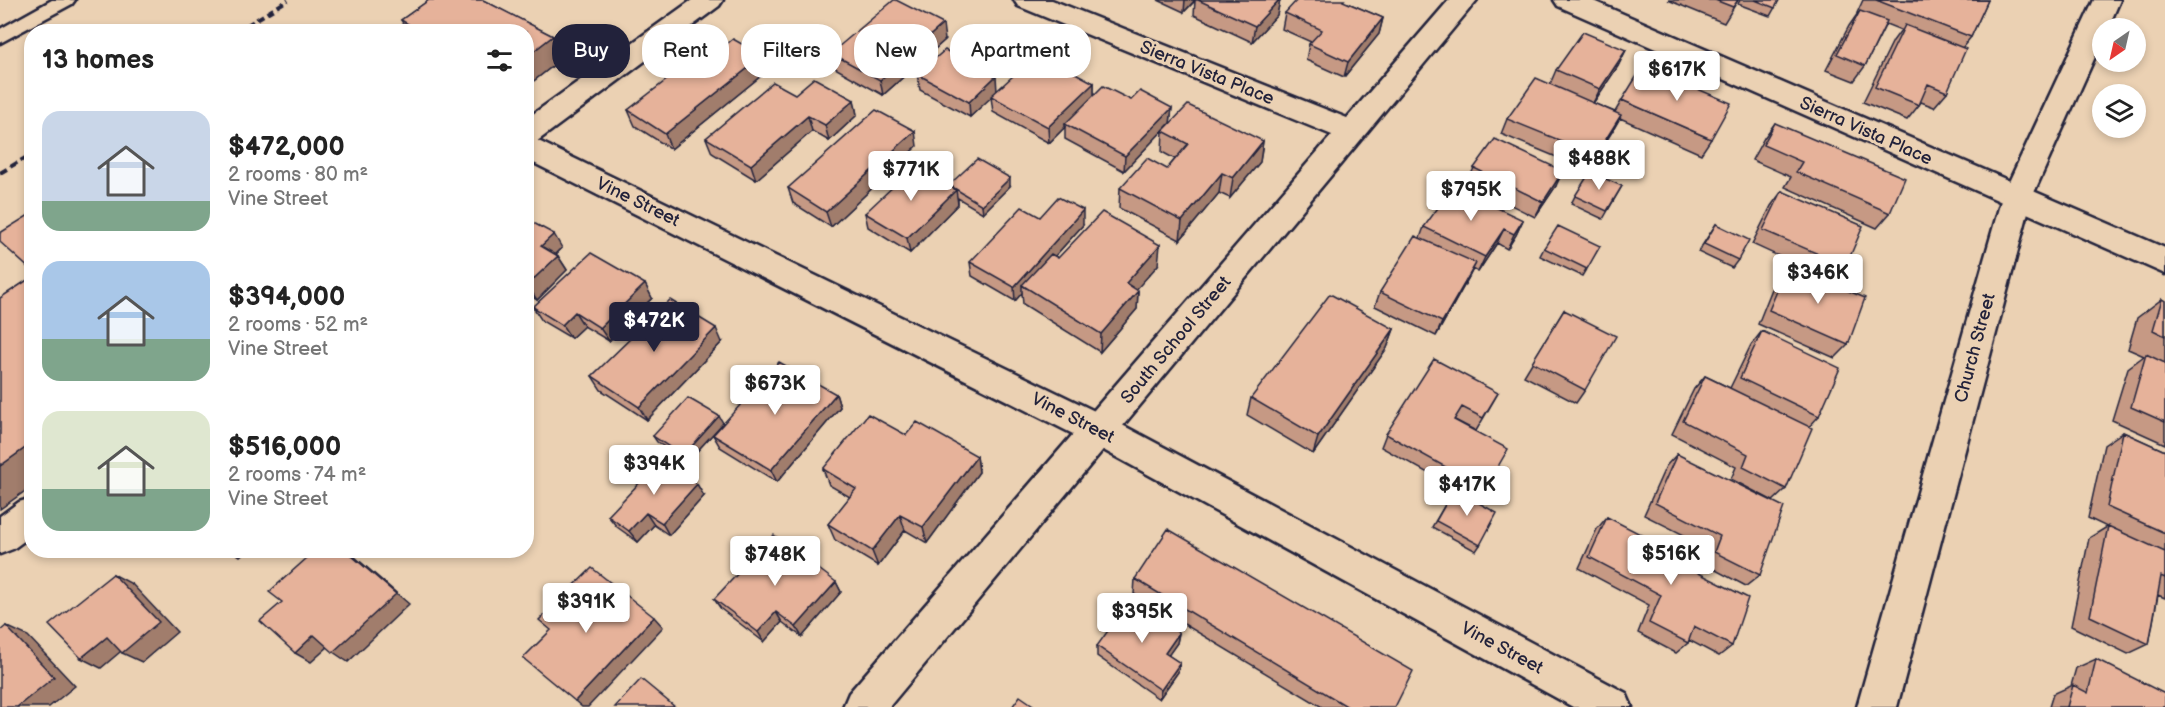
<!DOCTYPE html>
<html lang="en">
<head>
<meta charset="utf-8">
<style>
	:root { --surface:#fff; --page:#f6f6f6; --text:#222; --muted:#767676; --accent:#22223b }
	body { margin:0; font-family:"Balsamiq Sans",sans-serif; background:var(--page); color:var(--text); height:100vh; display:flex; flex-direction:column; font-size:22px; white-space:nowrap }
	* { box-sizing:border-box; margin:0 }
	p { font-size:20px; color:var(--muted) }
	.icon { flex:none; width:33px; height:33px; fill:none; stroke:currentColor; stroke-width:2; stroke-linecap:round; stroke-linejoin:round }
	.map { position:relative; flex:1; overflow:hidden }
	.sheet { position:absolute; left:24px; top:24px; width:510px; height:534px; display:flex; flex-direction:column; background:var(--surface); border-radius:24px; box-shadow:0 3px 9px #0003 }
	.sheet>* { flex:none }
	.hud { position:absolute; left:552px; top:24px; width:570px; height:54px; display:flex; gap:12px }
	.needle { width:39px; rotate:214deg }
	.buttons { position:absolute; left:2092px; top:18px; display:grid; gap:12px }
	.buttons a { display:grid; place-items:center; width:54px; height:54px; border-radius:50%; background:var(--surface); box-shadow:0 3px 9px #0003; font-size:30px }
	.price { position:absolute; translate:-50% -51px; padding:0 14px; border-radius:6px; background:#fff; color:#222; font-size:20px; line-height:39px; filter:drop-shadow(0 2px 3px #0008) }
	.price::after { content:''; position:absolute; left:50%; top:36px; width:18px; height:14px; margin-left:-9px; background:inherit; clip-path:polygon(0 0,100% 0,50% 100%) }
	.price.on { background:var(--accent); color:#fff }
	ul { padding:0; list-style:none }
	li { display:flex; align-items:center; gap:18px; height:150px; padding:0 18px }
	li span { display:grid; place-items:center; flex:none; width:168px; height:120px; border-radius:18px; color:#555 }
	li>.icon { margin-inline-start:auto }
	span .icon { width:72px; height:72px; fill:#fffc; stroke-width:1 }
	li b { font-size:26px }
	h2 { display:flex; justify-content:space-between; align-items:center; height:72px; padding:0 18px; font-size:26px }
	.chip { padding:0 21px; border-radius:24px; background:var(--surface); box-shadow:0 3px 9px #0003; font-size:21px; line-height:54px }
	.chip.on { background:var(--accent); color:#fff }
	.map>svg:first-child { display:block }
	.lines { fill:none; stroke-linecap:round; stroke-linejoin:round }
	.lane-casing { stroke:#22223b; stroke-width:5 }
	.street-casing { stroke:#22223b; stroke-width:5 }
	.secondary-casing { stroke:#22223b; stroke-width:5 }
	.lane { fill:#ebd1b3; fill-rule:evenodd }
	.street { fill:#ebd1b3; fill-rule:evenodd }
	.secondary { fill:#ebd1b3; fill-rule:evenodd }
	.rail { stroke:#22223b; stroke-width:4; stroke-dasharray:8 4; stroke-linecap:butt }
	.wall { fill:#c69984; stroke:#22223b; stroke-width:1.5 }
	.shaded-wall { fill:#a17d6c; stroke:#22223b; stroke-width:1.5 }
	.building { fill:#e6b29a; stroke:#22223b; stroke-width:1.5 }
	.labels { text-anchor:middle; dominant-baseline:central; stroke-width:6; stroke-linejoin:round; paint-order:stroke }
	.street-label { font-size:18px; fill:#22223b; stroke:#ebd1b3 }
</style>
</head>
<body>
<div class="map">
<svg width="2165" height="707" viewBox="0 0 2165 707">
	<rect width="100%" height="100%" fill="#ebd1b3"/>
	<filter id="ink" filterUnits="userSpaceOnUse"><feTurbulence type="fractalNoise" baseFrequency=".0167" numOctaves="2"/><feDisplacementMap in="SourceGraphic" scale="12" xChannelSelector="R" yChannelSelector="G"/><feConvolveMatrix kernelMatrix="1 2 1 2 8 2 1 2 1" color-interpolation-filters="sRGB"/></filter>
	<g filter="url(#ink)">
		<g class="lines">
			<g class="lane-casing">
				<path id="lane" d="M52,0H75L72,4L0,43V29Z"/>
			</g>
			<g class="street-casing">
				<path id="street" d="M692,0H723L719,6L536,142L526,145V119Z
					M1014,0H1052L1347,118L1449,0H1477L889,707H843L849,693L1332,135L1018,6Z
					M1554,0H1591L2165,248V274L1558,6Z
					M32,498V535L13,549L0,554V516L19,502Z"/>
			</g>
			<g class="secondary-casing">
				<path id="secondary" d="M2094,0H2120L2108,28H2103V39L2032,197L1897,707H1857L2002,197Z
					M526,135L1111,419L1626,693L1632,707H1573L1087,441L526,159Z"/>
			</g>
			<use href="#lane" class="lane"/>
			<use href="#street" class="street"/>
			<use href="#secondary" class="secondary"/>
			<path class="rail" d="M236,32L288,0
				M0,173L32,154"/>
		</g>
		<path class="wall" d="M429,0H483L553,36L564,57L526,87V32H408L401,20Z
			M1158,0H1280L1277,15L1252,42L1194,15L1195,1L1184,12Z
			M1668,0H1738L1724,23Z
			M1740,0H1779L1770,16L1738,4Z
			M1863,0H1988L1971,37L1962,48L1947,92L1934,107L1921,102L1919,105L1907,120L1863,102L1893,41L1901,30L1886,24L1865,66L1854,81L1826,70L1849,26L1858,13H1857Z
			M1348,3L1383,18L1379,34L1344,77L1306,60L1309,44L1311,42L1282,29L1285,13Z
			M945,40L883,95L835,68L831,53Z
			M1626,50L1618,66L1593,103L1615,112L1622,100L1711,139L1701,154L1620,118L1613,130L1588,170L1501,134L1507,119L1550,84L1556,70Z
			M763,56L767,71L671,149L635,126L628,110L703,63Z
			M917,74L997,91L1094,83V95L1131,100L1172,108L1170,123L1124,171L1065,139V127L1049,143L993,112L991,97L970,117L920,90Z
			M795,94L854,100L857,115L829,141L812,131L756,180L712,153L706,138Z
			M1775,123L1890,213L1877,228L1785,187L1791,177L1752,160L1764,138Z
			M1163,131L1263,141L1260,162L1230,198L1219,193L1180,240L1119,208L1120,188L1167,169L1175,159L1162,152Z
			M917,146L831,227L793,203L788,188Z
			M1474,168L1556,186L1535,217L1467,183Z
			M949,185L1010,186L983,213L958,198V204L910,253L868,227L865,213Z
			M1622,186L1603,219L1571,204L1575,196Z
			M1782,191L1846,266L1833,281L1752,244L1771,206Z
			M1040,217L1083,225L1055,256L1058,258L1158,265L1136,289L1138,291L1137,309L1100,352L1023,304L1022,293L1015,301L972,276L970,262Z
			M526,219L562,248L556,254L558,256L567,270L537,300L526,293Z
			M1523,220L1516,235L1507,249L1497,243L1478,272L1473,269L1469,277L1436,336L1375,306L1380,292L1420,238L1424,227Z
			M1716,224L1738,260L1732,268L1698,252Z
			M1600,246L1582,276L1540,256L1544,248Z
			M1788,265L1848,345L1835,358L1758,324L1776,279Z
			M645,284L652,298L609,341L584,326L571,338L542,321L533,307Z
			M2162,299L2165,301V444L2112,420L2128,368L2144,356L2128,349L2137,318Z
			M1564,310L1585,390L1576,403L1524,376Z
			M1394,329L1387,348L1313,454L1247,415L1251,398Z
			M1762,331L1819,416L1809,427L1786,489L1773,501L1731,479L1736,467L1672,434L1694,389L1705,376L1730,388L1751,345Z
			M722,342L647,420L601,390L592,376Z
			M1498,393L1476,431L1455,420V421L1485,489L1478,501L1381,447L1386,434Z
			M836,394L840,407L777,482L720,447L713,435Z
			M723,423L687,462L657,442L653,436Z
			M2123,432L2165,451V598L2158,595L2149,644L2128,654L2071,626L2089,538L2107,527L2088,518L2104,445Z
			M906,435L977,456L979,472L927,543L905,530L878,566L835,540L828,524L850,497L829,485L823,469Z
			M1677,454L1760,575L1746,586L1702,563L1708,547L1644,515L1666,466Z
			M1454,489L1480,545L1476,551L1432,527Z
			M704,496L669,535L654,525L638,542L617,527L608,516Z
			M1607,517L1651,549L1732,646L1719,656L1689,640L1688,643L1676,653L1638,633L1649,605L1579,568L1597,529Z
			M1135,579L1395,707H1322L1134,594Z
			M836,582L841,592L802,637L782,622L764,642L721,609L714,599Z
			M1179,633L1177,643L1168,655L1180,663L1178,672L1159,699L1097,656V646Z
			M2096,659L2165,707H2049L2053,694L2071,686L2076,668Z"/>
		<path class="shaded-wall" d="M1185,0H1195L1184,12Z
			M1279,0H1280L1277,15L1252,42L1255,26Z
			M1383,18L1379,34L1344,77L1348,62Z
			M943,24L945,40L883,95L880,80Z
			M553,36L564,57L526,87V57Z
			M1626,50L1618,66L1592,105L1600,89Z
			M763,56L767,71L671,149L665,134Z
			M996,76L997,92L970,117L969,102Z
			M1094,83V98L1065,124V127L1049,143L1048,127Z
			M854,100L857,115L829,141L825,125Z
			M1172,108L1170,123L1124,171L1125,156Z
			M1621,115L1613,130L1588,170L1596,155Z
			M808,116L812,131L756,180L751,165Z
			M915,131L917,146L831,227L826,212Z
			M1263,141L1260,162L1230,198L1233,178Z
			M1563,171L1556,186L1535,217L1543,202Z
			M1222,173L1219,193L1180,240L1182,221Z
			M1010,178V186L983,213L982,205Z
			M956,190L958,204L910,253L907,238Z
			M1083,210V225L1026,288L1022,285V293L1015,301L1014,287Z
			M1523,220L1516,235L1507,249L1514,234Z
			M1504,229L1497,243L1478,272L1485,257Z
			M554,234L562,248L550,260L541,246Z
			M1160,245L1158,265L1125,302L1126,283Z
			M558,256L567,270L537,300L527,285Z
			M1476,263L1469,277L1436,336L1442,322Z
			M645,284L652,298L609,341L600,328Z
			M1138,291L1137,309L1100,352L1101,334Z
			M575,312L584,326L571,338L562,325Z
			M716,328L722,342L647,420L639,407Z
			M1394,329L1387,348L1313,454L1318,437Z
			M836,394L840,407L777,482L771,470Z
			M719,416L723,423L687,462L683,456Z
			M32,443V486L0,509V466Z
			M977,456L979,472L927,543L923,527Z
			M697,484L704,496L669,535L662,523Z
			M646,513L654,525L638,542L629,531Z
			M900,515L905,530L878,566L872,551Z
			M231,550H247L240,556Z
			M345,550H347L409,604L348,662L333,652Z
			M113,574L132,584L177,632L142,662L122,653Z
			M836,582L841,592L802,637L796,627Z
			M776,612L782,622L764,642L758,632Z
			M654,617L663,627L588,707H582L575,701Z
			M6,626L28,636L75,686L49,707H17Z
			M1179,633L1177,643L1163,663L1165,653Z
			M314,635L330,645L311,662L295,653Z
			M107,637L126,647L101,668L81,658Z
			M1180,663L1178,672L1159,699L1161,690Z"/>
		<path class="building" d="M429,0H483L553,36L526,57V32H422L401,20Z
			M894,0H896L943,24L880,80L831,53Z
			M1198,0H1279L1255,26Z
			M1297,0H1344L1343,1L1383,18L1348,62L1309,44L1322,30L1285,13Z
			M1715,0H1738L1733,7Z
			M1755,0H1779L1775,8Z
			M1876,0L1920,1L1988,0L1971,37Z
			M1860,11L1887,21L1865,66L1837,54Z
			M1905,25L1966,49L1947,92L1928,84L1919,105L1875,87Z
			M1583,32L1626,50L1600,89L1556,70Z
			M733,39L763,56L665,134L628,110L695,58L703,63Z
			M945,50L996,76L969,102L917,74Z
			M1038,53L1094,83L1048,127L991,96Z
			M1643,66L1731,103L1711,139L1622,100Z
			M814,78L854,100L825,125L808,116L751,165L706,138L773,82L795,94Z
			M1536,78L1621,115L1596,155L1507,119Z
			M1103,86L1131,100L1140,91L1172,108L1125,156L1065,124Z
			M1188,105L1263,141L1233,178L1222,173L1182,221L1120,188L1147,158L1167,169L1188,144L1163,131Z
			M876,110L915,131L826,212L788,188Z
			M1775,123L1905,178L1890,213L1796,172L1802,162L1763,145Z
			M1495,139L1563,171L1543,202L1474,168Z
			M977,159L1010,178L982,205L949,185Z
			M915,166L956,190L907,238L865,213Z
			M1590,172L1622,186L1607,211L1575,196Z
			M1453,187L1523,220L1514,234L1504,229L1485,257L1424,227Z
			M1782,191L1863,226L1846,266L1763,230Z
			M1058,197L1083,210L1014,287L970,262L1022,207L1040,217Z
			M1102,212L1160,245L1126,283L1138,291L1101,334L1022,285L1051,254L1058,258Z
			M32,213V271L0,242V233Z
			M526,219L554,234L541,246L558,256L527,285H526Z
			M1716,224L1749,240L1738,260L1704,244Z
			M1558,226L1600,246L1587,269L1544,248Z
			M1415,236L1476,263L1442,322L1380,292Z
			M591,253L645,284L600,328L575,312L562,325L533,307Z
			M1788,265L1865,298L1848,345L1769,310Z
			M32,277V443L0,466V298Z
			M1330,294L1394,329L1318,437L1251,398Z
			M2162,299L2165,301V336L2153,330Z
			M670,300L716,328L639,407L592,376Z
			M1564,310L1616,336L1585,390L1532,362Z
			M1762,331L1840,368L1819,416L1740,378Z
			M2146,354L2165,363V422L2131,407Z
			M1434,359L1498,393L1483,418L1462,407L1454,420L1508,449L1485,489L1386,434Z
			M779,362L836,394L771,470L713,435Z
			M1705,376L1812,428L1786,489L1743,467L1748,454L1683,421Z
			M688,398L719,416L683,456L653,436Z
			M868,414L906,435L917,422L977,456L923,527L900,515L872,551L828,524L856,489L823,469Z
			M2123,432L2165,451V533L2107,507Z
			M1677,454L1784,507L1760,575L1714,552L1720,536L1655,503Z
			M661,460L697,484L662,523L646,513L629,531L608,516Z
			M1454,489L1497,513L1480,545L1436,521Z
			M1607,517L1654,541L1651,549L1748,598L1732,646L1694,626L1688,643L1649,623L1661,595L1589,557Z
			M2108,526L2165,552V578L2161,576L2149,644L2090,616Z
			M1168,529L1413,671L1395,707H1348L1135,579Z
			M774,535L836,582L796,627L776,612L758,632L714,599Z
			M316,550H345L396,594L333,652L314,635L295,653L260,621L282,602L269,592Z
			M592,568L654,617L575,701L523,658L551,630L539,620Z
			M113,574L159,622L122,653L107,637L81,658L49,625Z
			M1130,600L1179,633L1165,653L1180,663L1161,690L1097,646Z
			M6,626L54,677L17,707H0V631Z
			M2096,659L2165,694V707H2067L2073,685L2088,693Z
			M641,679L675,707H615Z
			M1020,696L1036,707H1012Z"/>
	</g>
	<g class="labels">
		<g class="street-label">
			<text transform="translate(1207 73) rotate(22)">Sierra Vista Place</text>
			<text transform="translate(1866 131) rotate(24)">Sierra Vista Place</text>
			<text transform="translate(638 202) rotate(26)">Vine Street</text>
			<text transform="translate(1176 340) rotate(-50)">South School Street</text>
			<text transform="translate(1975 348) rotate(-75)">Church Street</text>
			<text transform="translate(1073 418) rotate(27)">Vine Street</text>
			<text transform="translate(1502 648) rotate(28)">Vine Street</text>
		</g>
	</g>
</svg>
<div class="buttons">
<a><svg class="needle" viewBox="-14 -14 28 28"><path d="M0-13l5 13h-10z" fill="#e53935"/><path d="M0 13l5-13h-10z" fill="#767676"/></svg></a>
<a><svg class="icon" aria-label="layers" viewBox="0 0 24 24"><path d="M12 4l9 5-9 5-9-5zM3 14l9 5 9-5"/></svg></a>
</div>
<b class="price" style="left:1677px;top:102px">$617K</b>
<b class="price" style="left:1599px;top:191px">$488K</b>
<b class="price" style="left:911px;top:202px">$771K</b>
<b class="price" style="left:1471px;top:222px">$795K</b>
<b class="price" style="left:1818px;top:305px">$346K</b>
<b class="price on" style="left:654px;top:353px">$472K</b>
<b class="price" style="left:775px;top:416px">$673K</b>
<b class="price" style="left:654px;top:496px">$394K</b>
<b class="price" style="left:1467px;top:517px">$417K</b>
<b class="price" style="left:1671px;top:586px">$516K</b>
<b class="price" style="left:775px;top:587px">$748K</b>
<b class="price" style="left:586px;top:634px">$391K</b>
<b class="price" style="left:1142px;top:644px">$395K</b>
<div class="hud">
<a class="chip on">Buy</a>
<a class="chip">Rent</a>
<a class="chip">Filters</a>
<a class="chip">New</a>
<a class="chip">Apartment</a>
</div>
<section class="sheet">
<h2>13 homes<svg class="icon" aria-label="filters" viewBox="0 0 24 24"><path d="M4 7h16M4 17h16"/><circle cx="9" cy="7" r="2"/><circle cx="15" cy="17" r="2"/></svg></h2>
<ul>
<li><span style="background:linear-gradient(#c9d6e8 75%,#7fa58c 0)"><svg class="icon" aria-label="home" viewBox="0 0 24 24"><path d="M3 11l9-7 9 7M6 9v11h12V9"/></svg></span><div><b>$472,000</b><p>2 rooms · 80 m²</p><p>Vine Street</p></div></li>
<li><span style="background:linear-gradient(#a9c7e8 65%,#7fa58c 0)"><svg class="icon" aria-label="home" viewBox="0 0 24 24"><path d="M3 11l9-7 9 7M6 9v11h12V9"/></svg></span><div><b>$394,000</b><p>2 rooms · 52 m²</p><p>Vine Street</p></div></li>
<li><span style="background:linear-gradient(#dfe7d0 65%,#7fa58c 0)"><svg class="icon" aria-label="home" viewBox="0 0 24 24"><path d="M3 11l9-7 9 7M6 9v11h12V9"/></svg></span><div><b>$516,000</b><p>2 rooms · 74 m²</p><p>Vine Street</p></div></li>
</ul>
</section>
</div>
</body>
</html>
